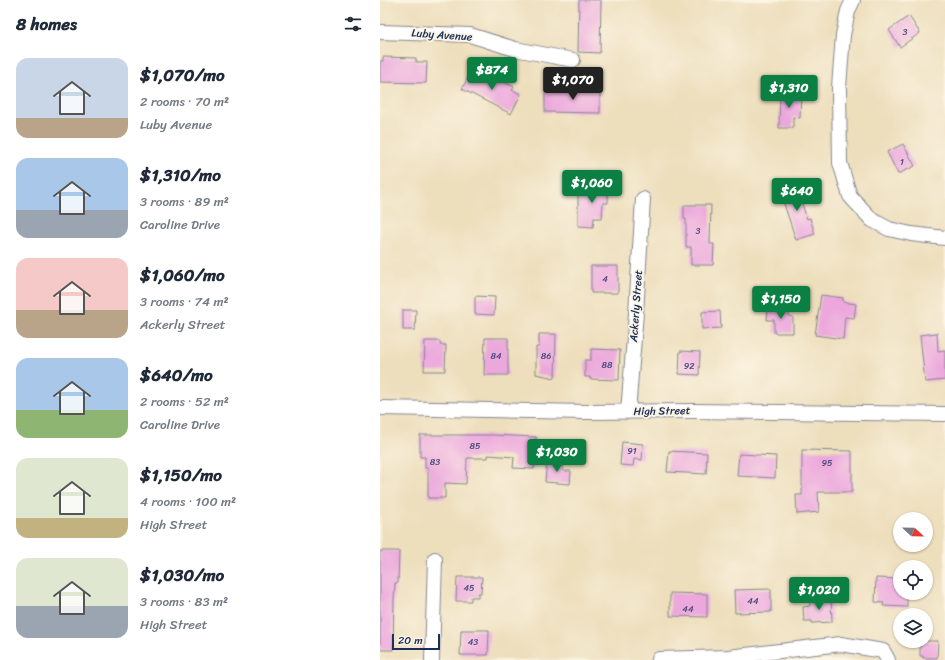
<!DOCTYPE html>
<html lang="en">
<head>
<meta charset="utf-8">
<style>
	:root { --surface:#fff; --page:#f6f6f7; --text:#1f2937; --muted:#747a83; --accent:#0b8043 }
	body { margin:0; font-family:Sriracha,sans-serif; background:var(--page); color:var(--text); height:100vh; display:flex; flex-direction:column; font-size:15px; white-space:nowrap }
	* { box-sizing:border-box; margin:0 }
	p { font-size:13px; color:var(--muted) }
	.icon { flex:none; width:22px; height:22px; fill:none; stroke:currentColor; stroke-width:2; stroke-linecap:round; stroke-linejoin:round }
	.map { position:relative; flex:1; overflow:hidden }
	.panel { display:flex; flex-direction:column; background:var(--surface); width:380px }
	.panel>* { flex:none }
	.needle { width:26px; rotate:112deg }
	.tools { position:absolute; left:513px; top:512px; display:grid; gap:8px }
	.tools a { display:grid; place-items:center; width:40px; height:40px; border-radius:50%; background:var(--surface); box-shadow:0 1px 3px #0004; font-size:20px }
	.scale { position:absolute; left:12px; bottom:10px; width:48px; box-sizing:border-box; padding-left:4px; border:2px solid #1b2f5e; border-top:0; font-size:11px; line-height:14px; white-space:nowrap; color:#1b2f5e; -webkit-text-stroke:3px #fcf5e5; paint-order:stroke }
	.price { position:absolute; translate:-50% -34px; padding:0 9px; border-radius:4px; background:var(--accent); color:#fff; font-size:13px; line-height:26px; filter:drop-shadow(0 1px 2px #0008) }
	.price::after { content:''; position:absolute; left:50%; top:24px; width:12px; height:9px; margin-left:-6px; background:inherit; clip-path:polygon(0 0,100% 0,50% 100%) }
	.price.current { background:#222; color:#fff }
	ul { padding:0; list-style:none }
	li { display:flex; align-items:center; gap:12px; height:100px; padding:0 16px }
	li span { display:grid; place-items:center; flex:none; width:112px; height:80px; border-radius:12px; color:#555 }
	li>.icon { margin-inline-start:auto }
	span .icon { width:48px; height:48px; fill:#fffc; stroke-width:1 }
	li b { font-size:17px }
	h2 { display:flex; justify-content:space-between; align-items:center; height:48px; padding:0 16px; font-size:17px }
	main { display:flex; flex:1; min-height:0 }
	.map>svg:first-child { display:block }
	.building { fill:#eca8dd }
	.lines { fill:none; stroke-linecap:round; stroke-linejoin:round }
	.minor-casing { stroke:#84868d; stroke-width:16 }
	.minor { stroke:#fff; stroke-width:14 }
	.labels { text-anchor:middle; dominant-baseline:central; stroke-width:3.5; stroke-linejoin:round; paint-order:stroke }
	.number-label { font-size:9px; fill:#4f4d7e }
	.street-label { font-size:11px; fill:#1b2f5e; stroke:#fcf5e5 }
</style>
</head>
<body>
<main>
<section class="panel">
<h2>8 homes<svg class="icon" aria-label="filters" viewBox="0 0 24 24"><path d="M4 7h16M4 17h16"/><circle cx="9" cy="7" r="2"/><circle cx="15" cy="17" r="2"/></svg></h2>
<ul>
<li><span style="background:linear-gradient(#c9d6e8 75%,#b9a48a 0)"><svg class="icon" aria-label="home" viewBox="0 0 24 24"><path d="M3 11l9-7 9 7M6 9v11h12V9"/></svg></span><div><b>$1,070/mo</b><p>2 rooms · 70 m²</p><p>Luby Avenue</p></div></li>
<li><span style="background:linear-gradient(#a9c7e8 65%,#9aa5b1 0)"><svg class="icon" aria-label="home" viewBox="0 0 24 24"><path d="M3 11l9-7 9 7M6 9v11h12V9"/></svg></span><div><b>$1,310/mo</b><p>3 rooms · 89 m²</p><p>Caroline Drive</p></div></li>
<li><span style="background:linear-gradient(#f6c9c9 65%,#b9a48a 0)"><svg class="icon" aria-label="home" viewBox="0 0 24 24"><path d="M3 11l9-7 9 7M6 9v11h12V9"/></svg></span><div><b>$1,060/mo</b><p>3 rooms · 74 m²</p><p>Ackerly Street</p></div></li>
<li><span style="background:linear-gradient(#a9c7e8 65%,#8fb573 0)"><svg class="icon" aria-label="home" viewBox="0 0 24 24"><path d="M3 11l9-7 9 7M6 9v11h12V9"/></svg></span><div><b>$640/mo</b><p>2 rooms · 52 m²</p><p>Caroline Drive</p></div></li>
<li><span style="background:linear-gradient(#dfe7d0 75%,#c2b280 0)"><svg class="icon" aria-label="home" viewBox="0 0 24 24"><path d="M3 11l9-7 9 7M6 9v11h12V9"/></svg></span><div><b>$1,150/mo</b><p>4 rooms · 100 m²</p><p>High Street</p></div></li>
<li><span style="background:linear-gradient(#dfe7d0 60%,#9aa5b1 0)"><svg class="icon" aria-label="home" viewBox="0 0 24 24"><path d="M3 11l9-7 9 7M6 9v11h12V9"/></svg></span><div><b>$1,030/mo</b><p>3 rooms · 83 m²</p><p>High Street</p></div></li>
</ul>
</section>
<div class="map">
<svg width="565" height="660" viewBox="0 0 565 660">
	<rect width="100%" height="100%" fill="#fcf5e5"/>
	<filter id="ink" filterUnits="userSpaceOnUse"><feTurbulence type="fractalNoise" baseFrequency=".025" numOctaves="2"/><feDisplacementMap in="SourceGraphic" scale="8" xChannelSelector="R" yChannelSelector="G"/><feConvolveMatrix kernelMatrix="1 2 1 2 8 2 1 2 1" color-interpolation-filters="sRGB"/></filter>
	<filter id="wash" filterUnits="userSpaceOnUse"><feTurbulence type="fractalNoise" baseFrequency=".012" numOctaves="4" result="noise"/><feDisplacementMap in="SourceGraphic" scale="16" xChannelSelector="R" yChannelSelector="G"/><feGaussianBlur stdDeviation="0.9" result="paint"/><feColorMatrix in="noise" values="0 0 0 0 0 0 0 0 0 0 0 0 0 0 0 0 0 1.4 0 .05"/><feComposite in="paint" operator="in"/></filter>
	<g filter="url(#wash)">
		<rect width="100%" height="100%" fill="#eddebc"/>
		<g id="blocks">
			<path class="building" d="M199,0H221L220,53L198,52Z
				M529,16L540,33L520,47L509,30Z
				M3,57L36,58V62H47L46,83L0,82V61H3Z
				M92,69L102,73L103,71L134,87L132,90L141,94L131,114L82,89Z
				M176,88H210V91H220V113L165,112V91H176Z
				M400,92H421L420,118L413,117V128H399Z
				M523,144L535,166L518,174L507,152Z
				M418,183L422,195H419L427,219L430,218L435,234L416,240L399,189Z
				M204,185L228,186V203H223L222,218H214L213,227L198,226V195H204Z
				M304,205H331L330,244H334L333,265H311V247H306V219H304Z
				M211,266H238V293H211Z
				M441,295L463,298V302L476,304L474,318L465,317L463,339L435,335Z
				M95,296L115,297L114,315L95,314Z
				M388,307H409V316L413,317V333H394V320H387Z
				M23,310H36L35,330H23Z
				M340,311L341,328L322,329V312Z
				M557,333L558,351L565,350V380L545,382L540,335Z
				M159,334H176L175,378L156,374V347H159Z
				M105,338H128V375H104Z
				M45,341H60V345H66L65,371H44Z
				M211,349L240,350L239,380L210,379V377H205V360H211Z
				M300,351L320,352L319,375L299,374Z
				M40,435H112L156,437L154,469L133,468L134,457L108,455V458H87L86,484L65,483V498H48V468H45V457H40Z
				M242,442L263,444L262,460L254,459L253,466L240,465Z
				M422,450L472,451V492H438L439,512L417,514L416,495H422Z
				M289,451L327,453L326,474L287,472Z
				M359,454L396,456L395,478L357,476Z
				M167,459L180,460V465H183V471H191L190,484L165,482Z
				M0,551H19L18,583H15L14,597L13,650H0Z
				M77,577H102L101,593H98V597H91V601H76Z
				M496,578L520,579V593H527V607L503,606L504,603L495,602Z
				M391,589V612L355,613L354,590Z
				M290,593L327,594V617L290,616Z
				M451,598L452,622L432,623V621H424L423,607L430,606V599Z
				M81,630H109L108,655H80Z
				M540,641H558L557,658H543V656H540Z"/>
		</g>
	</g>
	<g filter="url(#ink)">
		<use href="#blocks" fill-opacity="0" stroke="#84868d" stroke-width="1"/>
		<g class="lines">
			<g class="minor-casing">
				<path id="minor" d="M473,0L468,11L463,35L459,87L460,163L470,196L492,220L509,229L531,234L565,238
					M0,32L90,35L135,49L193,60
					M0,408L207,412L313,411L565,414
					M248,412L256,313L263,199
					M52,660L55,559
					M279,660V659L348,657L461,644L503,651L508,660"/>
			</g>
			<use href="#minor" class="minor"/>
		</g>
	</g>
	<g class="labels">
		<g class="number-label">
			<text x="525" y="32">3</text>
			<text x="522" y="162">1</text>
			<text x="318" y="231">3</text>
			<text x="225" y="279">4</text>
			<text x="116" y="356">84</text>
			<text x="166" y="356">86</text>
			<text x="227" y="365">88</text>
			<text x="309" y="366">92</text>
			<text x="95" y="446">85</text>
			<text x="252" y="451">91</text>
			<text x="55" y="462">83</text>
			<text x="447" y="463">95</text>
			<text x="89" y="588">45</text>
			<text x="373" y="601">44</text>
			<text x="308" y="609">44</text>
			<text x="93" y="642">43</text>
		</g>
		<g class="street-label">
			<text transform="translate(62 35) rotate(4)">Luby Avenue</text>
			<text transform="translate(256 306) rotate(-86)">Ackerly Street</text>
			<text transform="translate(282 411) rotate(-1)">High Street</text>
		</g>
	</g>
</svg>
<div class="tools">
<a><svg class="needle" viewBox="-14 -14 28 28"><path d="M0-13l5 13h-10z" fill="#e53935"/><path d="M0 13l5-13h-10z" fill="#747a83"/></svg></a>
<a><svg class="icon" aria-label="locate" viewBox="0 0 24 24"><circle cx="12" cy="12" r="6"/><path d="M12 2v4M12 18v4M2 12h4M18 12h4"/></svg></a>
<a><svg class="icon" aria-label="layers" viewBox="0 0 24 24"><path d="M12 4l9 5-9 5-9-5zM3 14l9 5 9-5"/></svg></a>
</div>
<div class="scale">20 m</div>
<b class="price" style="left:112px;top:91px">$874</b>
<b class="price current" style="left:193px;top:101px">$1,070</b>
<b class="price" style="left:409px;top:109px">$1,310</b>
<b class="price" style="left:212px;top:204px">$1,060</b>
<b class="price" style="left:417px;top:212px">$640</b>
<b class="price" style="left:401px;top:320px">$1,150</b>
<b class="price" style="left:177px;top:473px">$1,030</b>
<b class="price" style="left:439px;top:611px">$1,020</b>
</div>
</main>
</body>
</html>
